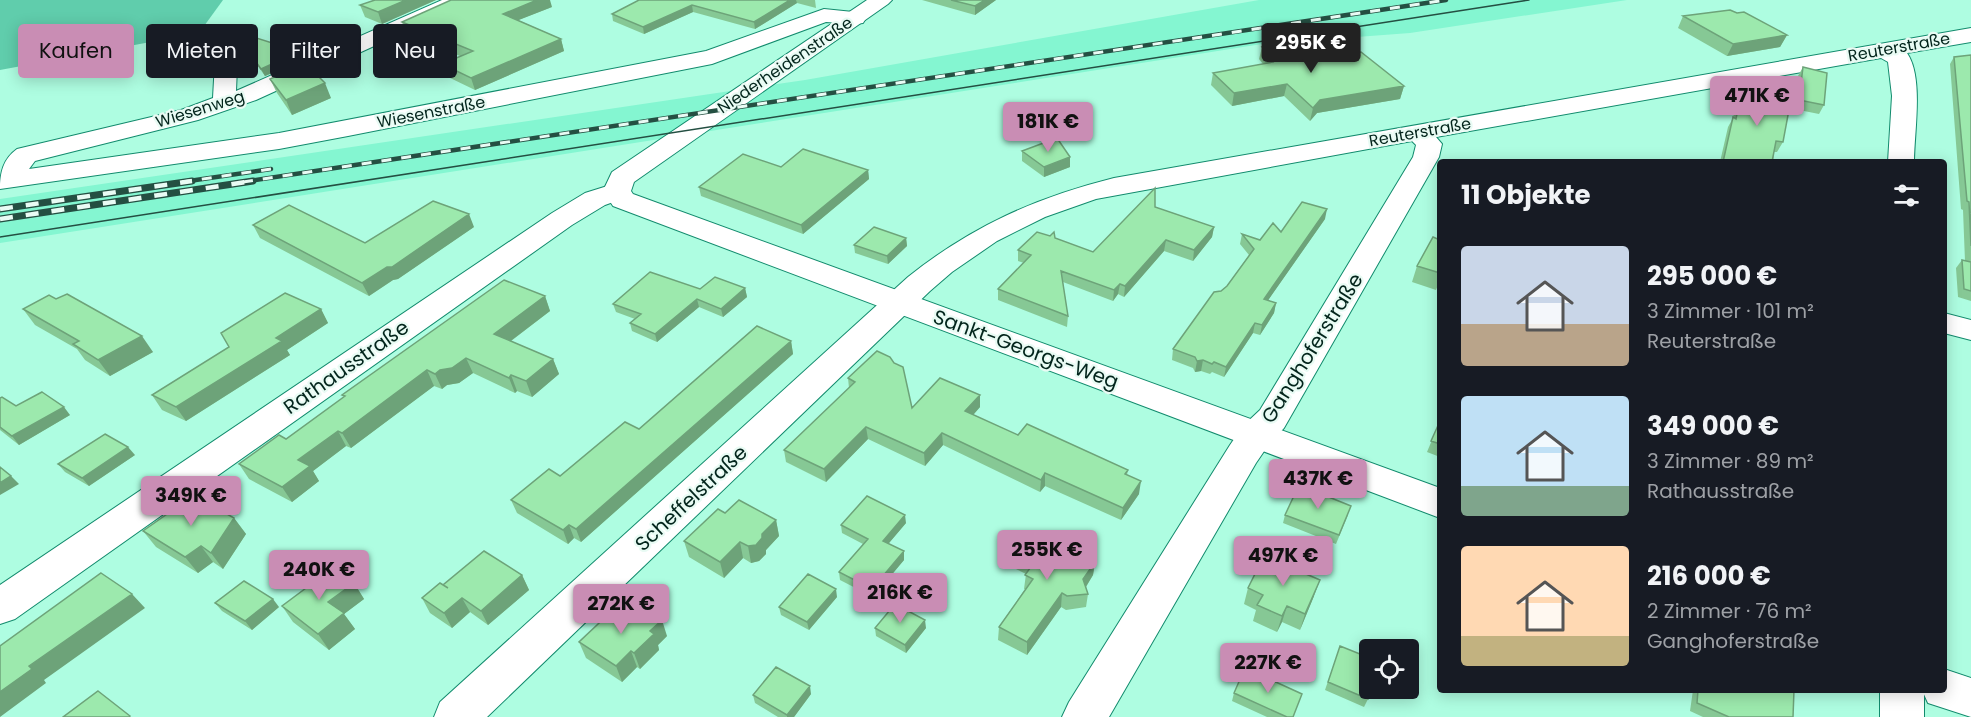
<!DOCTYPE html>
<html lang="de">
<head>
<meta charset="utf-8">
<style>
	:root { --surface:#171b24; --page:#20242c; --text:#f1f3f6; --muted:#9ea1a6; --accent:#c98db4 }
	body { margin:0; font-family:Poppins,sans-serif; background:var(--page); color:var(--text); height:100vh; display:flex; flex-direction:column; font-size:22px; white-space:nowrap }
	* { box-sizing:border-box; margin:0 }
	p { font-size:20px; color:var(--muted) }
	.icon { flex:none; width:33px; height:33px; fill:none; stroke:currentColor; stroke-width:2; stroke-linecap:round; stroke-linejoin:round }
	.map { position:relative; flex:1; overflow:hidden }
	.sheet { position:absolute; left:1437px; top:159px; width:510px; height:534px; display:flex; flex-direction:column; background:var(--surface); border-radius:6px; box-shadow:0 3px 15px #0003 }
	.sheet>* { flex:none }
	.hud { position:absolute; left:18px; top:24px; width:570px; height:54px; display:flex; gap:12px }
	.tools { position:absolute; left:1359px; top:639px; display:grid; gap:12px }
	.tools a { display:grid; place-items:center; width:60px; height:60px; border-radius:6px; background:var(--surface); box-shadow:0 3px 15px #0003; font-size:30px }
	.price { position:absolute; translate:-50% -51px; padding:0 14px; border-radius:6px; background:var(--accent); color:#111; font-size:20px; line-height:39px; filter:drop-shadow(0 2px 3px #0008) }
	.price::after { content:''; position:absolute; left:50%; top:36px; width:18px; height:14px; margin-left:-9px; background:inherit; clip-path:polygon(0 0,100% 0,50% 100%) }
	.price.selected { background:#222; color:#fff }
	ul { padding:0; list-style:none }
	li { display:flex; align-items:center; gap:18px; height:150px; padding:0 24px }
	li span { display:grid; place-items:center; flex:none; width:168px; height:120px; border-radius:6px; color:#555 }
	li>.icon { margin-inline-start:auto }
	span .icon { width:72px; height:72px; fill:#fffc; stroke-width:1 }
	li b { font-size:26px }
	h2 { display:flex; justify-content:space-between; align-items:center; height:72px; padding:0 24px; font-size:26px }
	.chip { padding:0 21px; border-radius:6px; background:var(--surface); box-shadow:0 3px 15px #0003; font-size:21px; line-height:54px }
	.chip.selected { background:var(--accent); color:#111 }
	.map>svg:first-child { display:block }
	.built { fill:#84f6d1 }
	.forest { fill:#60cdac }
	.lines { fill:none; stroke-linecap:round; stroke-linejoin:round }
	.minor-casing { stroke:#128b6d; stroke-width:2 }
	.tertiary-casing { stroke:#128b6d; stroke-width:2 }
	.minor { fill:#fff; fill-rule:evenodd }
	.tertiary { fill:#fff; fill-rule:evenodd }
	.tram { stroke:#244f42; stroke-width:1.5 }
	.rail-far1-casing { stroke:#244f42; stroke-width:4.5 }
	.rail-casing { stroke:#244f42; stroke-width:7 }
	.rail-far1 { stroke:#e9fbf4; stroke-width:3; stroke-dasharray:10; stroke-linecap:butt }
	.rail { stroke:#e9fbf4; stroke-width:4.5; stroke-dasharray:13; stroke-linecap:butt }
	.wall { fill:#86c895 }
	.shaded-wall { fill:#6da379 }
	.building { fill:#9ce9ad; stroke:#6da379; stroke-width:1.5 }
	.labels { text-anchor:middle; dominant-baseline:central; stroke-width:4.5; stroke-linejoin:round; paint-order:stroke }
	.far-street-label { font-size:16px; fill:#03251c; stroke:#e9fbf4 }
	.street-label { font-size:20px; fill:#03251c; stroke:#e9fbf4 }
</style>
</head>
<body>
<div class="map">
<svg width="1971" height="717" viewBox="0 0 1971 717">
	<rect width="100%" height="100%" fill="#aefde1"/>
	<path class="built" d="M1259,0H1627L1410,33L1262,44L0,243V199L805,80Z"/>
	<path class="forest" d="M0,0H223L199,33L0,70Z"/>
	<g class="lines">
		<g class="minor-casing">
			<path id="minor" d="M442,0H470L466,4L256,100L198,120L35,161L29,169L279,133L706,51L824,9L863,13L866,18L863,23L855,24L826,22L712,64L348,136L279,149L0,189C0,173 3,159 17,149L181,110L213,98L216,43L219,38L227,36L235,38L238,43L236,91Z
				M1971,28V42L1907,53C1924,77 1914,133 1914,162H1888L1892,96L1888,62L1881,58L1436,137L1442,144L1439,157L1284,428L1269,444L1256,463L1109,717H1062L1069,702L1230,445L1243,426L1260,410L1413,157L1416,145L1412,141L1096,199L1045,217L997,241L952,272L930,291L487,717H434L440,702L908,277C972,226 1035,198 1114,178Z
				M617,183L627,185L631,191L627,197L605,205L572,225L15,619L0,624V585L552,213L585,193Z
				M1944,313L1971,320V340L1944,333Z
				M1880,690H1924V717H1880Z"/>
		</g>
		<g class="tertiary-casing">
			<path id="tertiary" d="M867,0H892L888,4L634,182L631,191L633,194L1440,488V518L613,206L603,191L612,172Z
				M1944,669L1971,678V717L1928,703L1922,690H1944Z"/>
		</g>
		<use href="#minor" class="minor"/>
		<use href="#tertiary" class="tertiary"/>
		<path class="tram" d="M0,237L1529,0"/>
		<g class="rail-far1-casing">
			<path id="rail-far1" d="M182,182L271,169
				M243,182L1446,0"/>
		</g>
		<g class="rail-casing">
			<path id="rail" d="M0,209L192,181
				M0,219L253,181"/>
		</g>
		<use href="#rail-far1" class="rail-far1"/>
		<use href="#rail" class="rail"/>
	</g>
	<path class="wall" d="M375,0H436L382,24L365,17L360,5Z
		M639,0H815L816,8L797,3L755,29L693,12L644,34L613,21L612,14Z
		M922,0H996L975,15Z
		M552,7L518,20L561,39L564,51L475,90L446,76L442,64L460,56L406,34L402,22Z
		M1683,16L1787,35L1780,47L1727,56L1678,28Z
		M234,31L297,62L265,76L238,38Z
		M1262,47L1321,58L1404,86L1400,99L1317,113L1310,121L1284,96L1232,106L1211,85L1213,73L1263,64L1259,59Z
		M1971,55V301L1958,297L1956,268L1962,260L1965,261L1963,210L1961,209L1950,64L1954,57Z
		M1803,67L1824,105L1819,114L1794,109L1798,76Z
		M270,79L331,98L292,115L277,93Z
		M1742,88L1783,142L1777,152H1774L1773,162H1720L1728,127L1733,118L1737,98Z
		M1022,151L1070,157V167L1044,177L1022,161Z
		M781,167L868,170L869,179L803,234L701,196L699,187Z
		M1155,207L1214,227L1212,237L1193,261L1164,251L1124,297L1118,294L1113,301L1063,282L1068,316L1067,327L998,300V289L1024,263L1018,261V250L1050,236L1093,252Z
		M1325,219L1268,300L1276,303L1274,313L1260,335L1253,333L1224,377L1212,372L1210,374L1201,371L1195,372L1193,368L1172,360L1173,349L1221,291L1227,286L1249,255L1240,244L1242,234L1260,240L1281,232Z
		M253,225L365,243L474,227L398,279L393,280L369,296L260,238Z
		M906,238L907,246L888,264L855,253L854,245Z
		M1440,240V280L1436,290L1412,282L1417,266Z
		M745,288L747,297L723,317L699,307L657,342L632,331L630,323L635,319L616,312L613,304L700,289Z
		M545,296L550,311L511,341L553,359L559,374L532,397L517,391L515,393L473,373L459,383L447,385L442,389L434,386L351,448L346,446L313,471L319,481L292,502L249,479L239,464L286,439L344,398L342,395Z
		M56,299L153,352L110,376L85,360L77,349L35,325L23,309Z
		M321,309L328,323L287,350L290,355L186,421L162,410L152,395Z
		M791,341L793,354L581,542L574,538L568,544L517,513L511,500L560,476Z
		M848,378L912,408L980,407L973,415L1018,435L1128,470L1127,475L1139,494L1121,520L1045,486L1040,492L943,445L925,466L868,439L826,482L786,462L784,450L849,388Z
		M0,398L16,406L70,415L19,445L0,430Z
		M1440,421V457L1427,452Z
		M135,455L89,486L65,472L58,464Z
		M725,513L776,520L779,536L766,550V554L759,561L751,563L743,558L724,578L689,557L684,541Z
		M1285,515H1348L1336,544L1283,523Z
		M234,518L246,534L223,569L213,562L198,573L156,547L143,531Z
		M906,523L888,544L904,560L873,597L840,580L839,572L863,544L842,533L841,525Z
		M1013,554L1090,559L1095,562L1093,575L1086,587L1088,594L1086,607L1066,610L1061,607L1027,655L998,640L999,627L1025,589H1024L1026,574L1012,567Z
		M522,575L529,590L488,625L470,612L452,628L430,613L422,598L444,586Z
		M354,583L364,599L344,614L355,629L329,650L293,622L282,606Z
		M1248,588L1314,596L1300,630L1282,622L1277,632L1253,621L1256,610L1244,604Z
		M837,597L809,630L781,615L779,607Z
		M215,603L279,607L252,630L222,611Z
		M628,618L667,636L658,645L659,650L640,669L637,667L622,682L586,658L579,642Z
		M875,628H926L906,653L876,636Z
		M1340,646L1368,699L1364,707L1325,690Z
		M1693,690H1794L1793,717H1703L1690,711Z
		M1234,693L1293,717H1267L1232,701Z
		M811,694L794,717H778L755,703L753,695Z"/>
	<path class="shaded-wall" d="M406,0H436L382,24L378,12Z
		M537,0H550L552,7L506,25L503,14Z
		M790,0H796L797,3L755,29L754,22Z
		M985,0H996L975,15V6Z
		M692,5L693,12L644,34L643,27Z
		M1787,35L1780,47L1727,56L1733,44Z
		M561,39L564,51L475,90L471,78Z
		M294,54L297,62L265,76L261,69Z
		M325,83L331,98L292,115L286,100Z
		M1287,84L1284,96L1232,106L1234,93Z
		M1404,86L1400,99L1317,113L1310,121L1313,108L1320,100Z
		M1070,157V167L1044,177V167Z
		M868,170L869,179L803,234L801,225Z
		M1327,209L1325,219L1262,309L1264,299Z
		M469,214L474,227L398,279L393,280L369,296L362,283Z
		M1214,227L1212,237L1193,261L1194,250Z
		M906,238L907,246L888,264L887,256Z
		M1166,240L1164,251L1124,297L1125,286Z
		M1120,284L1118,294L1113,301L1114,290Z
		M745,288L747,297L723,317L721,309Z
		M545,296L550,311L500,349L494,334Z
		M697,299L699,307L657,342L655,334Z
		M1276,303L1274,313L1260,335L1262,325Z
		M321,309L328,323L287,350L290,355L186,421L176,407L276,338Z
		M1255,323L1253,333L1224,377L1226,367Z
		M142,336L153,352L110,376L98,360Z
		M791,341L793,354L581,542L576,529Z
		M466,358L473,373L459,383L447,385L442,389L435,374L440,370Z
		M553,359L559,374L532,397L526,381Z
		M1203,360L1201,371L1195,372L1197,361Z
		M427,370L434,386L351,448L342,433Z
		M511,375L517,391L515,393L509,378Z
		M980,395V407L966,423L965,411Z
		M64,407L70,415L19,445L12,436Z
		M866,427L868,439L826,482L824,469Z
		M338,431L346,446L313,471L319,481L292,502L282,487L298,460Z
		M942,433L943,445L925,466L924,453Z
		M128,447L135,455L89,486L82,478Z
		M1045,473V486L1040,492L1041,480Z
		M11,476L19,484L0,495V483Z
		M1141,481L1139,494L1121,520L1123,508Z
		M905,515L906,523L884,549L883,541Z
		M234,518L246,534L223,569L211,553Z
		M776,520L779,536L766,550V554L759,561L751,563L748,546L762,534Z
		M569,525L574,538L568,544L563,530Z
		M740,542L743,558L724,578L720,562Z
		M201,546L213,562L198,573L185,557Z
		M1091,548L1090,561L1085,557Z
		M904,551V560L873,597L872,589Z
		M1095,562L1093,575L1082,593L1083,579Z
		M522,575L529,590L488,625L481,611Z
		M1320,580L1314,596L1300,630L1305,614Z
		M354,583L364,599L344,614L355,629L329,650L318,634L328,602Z
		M836,589L837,597L809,630L807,622Z
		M1062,593L1061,607L1027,655V642Z
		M132,594L145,608L44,680L46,683L0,717V692L29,666Z
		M462,598L470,612L452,628L444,613Z
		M273,599L279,607L252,630L245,621Z
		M1287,606L1282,622L1277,632L1282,616Z
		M662,620L667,636L658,645L659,650L640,669L634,653L650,631Z
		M925,620L926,628L906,653L905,645Z
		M631,651L637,667L622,682L616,666Z
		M810,686L811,694L794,717H787V715Z"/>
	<path class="building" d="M375,0H406L378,12L360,5Z
		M451,0H537L503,14L561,39L471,78L442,64L473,51L402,22Z
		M639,0H790L754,22L692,5L643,27L612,14Z
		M951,0H985L975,6Z
		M1730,10L1737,13L1744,12L1787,35L1733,44L1683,16Z
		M234,31L288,48L294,54L261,69Z
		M1310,44L1321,58L1361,52L1404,86L1320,100L1313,108L1287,84L1234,93L1213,73L1273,62L1262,47Z
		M1971,55V246L1969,202L1967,201L1954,57Z
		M305,63L325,83L286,100L270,79Z
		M1803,67L1827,73L1824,105L1799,100Z
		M1742,88L1791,99L1783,142L1776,141L1772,162H1723L1733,117L1736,119Z
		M1057,138L1070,157L1044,167L1022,151Z
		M803,149L868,170L801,225L699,187L743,154L781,167Z
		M1155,188V207L1214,227L1194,250L1166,240L1125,286L1120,284L1114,290L1061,271L1068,316L998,289L1031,255L1018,250L1037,232L1050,236L1054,232L1055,238L1093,252Z
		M433,201L469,214L392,267H387L362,283L253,225L289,205L365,243Z
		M1302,202L1327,209L1264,299L1276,303L1262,325L1255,323L1226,367L1214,362L1212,364L1203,360L1197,361L1195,357L1173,349L1214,292L1221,291L1227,286L1254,249L1242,234L1260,240L1273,223L1281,232Z
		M874,227L906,238L887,256L854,245Z
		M1433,237L1440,240V273L1417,266Z
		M1962,260L1971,262V291L1964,289Z
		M650,272L700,289L715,277L745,288L721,309L697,299L655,334L630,323L641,314L613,304Z
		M504,280L545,296L494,334L553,359L526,381L511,375L509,378L466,358L452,368L440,370L435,374L427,370L342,433L338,431L298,460L310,466L282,487L239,464L279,435L286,439L345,396L342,395Z
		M285,293L321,309L276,338L282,341L176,407L152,395L229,347L221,333Z
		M67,294L142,336L98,360L73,344L79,341L23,309L49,295L56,299Z
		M757,326L791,341L576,529L569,525L563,530L511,500L549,469L560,476L625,422L639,429Z
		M877,351L890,357L894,363L903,367L912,408L940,378L980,395L965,411L1018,435L1027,424L1128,470L1125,474L1141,481L1123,508L1045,473L1041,480L942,433L924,453L866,427L824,469L784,450L855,382L848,378Z
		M42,392L64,407L12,436L0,427V398L2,397L16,406Z
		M1440,421V444L1431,441Z
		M105,434L128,447L82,478L58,464Z
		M0,467L11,476L0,483Z
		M1299,485L1351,506L1339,535L1285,515Z
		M194,495L234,518L211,553L201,546L185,557L143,531Z
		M867,496L905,515L883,541L904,551L872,589L839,572L868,539L841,525Z
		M739,500L776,520L762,534V538L756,545L748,546L740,542L720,562L684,541L718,509L725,513Z
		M1029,533L1062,546L1069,537L1091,548L1085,557L1095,562L1083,579L1088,594L1067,596L1062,593L1027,642L999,627L1033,579L1025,575L1033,564L1013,554Z
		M484,551L522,575L481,611L462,598L444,613L422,598L440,583L448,588L443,585Z
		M1264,556L1320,580L1305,614L1287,606L1282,616L1257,605L1263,595L1248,588Z
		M333,568L354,583L328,602L344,613L318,634L282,606Z
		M101,573L132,594L29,666L32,669L0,692V646Z
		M808,574L836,589L807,622L779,607Z
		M244,581L273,599L245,621L215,603Z
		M895,604L925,620L905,645L875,628Z
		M640,607L662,620L650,631L654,634L634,653L631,651L616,666L579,642L614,609L628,618Z
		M1340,646L1370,658V688H1371L1368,699L1328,682Z
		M776,667L810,686L787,715L753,695Z
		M1245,668L1302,694L1293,717H1287L1234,693Z
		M1698,690H1794L1793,717H1729L1697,703Z
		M98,691L130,716L129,717H63Z"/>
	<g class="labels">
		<g class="far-street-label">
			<text transform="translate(1899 47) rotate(-10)">Reuterstraße</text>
			<text transform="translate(785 65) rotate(-34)">Niederheidenstraße</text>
			<text transform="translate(200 109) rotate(-17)">Wiesenweg</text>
			<text transform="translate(431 112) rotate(-11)">Wiesenstraße</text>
			<text transform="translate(1420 132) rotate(-10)">Reuterstraße</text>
		</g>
		<g class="street-label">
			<text transform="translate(1312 348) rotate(-58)">Ganghoferstraße</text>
			<text transform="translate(1026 349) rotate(20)">Sankt-Georgs-Weg</text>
			<text transform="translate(346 367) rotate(-35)">Rathausstraße</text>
			<text transform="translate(691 498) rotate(-43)">Scheffelstraße</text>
		</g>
	</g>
</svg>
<div class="tools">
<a><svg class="icon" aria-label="locate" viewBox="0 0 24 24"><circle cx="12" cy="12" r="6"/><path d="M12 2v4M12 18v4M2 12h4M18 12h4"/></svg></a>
</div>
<b class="price selected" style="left:1311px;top:74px">295K €</b>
<b class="price" style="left:1757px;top:127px">471K €</b>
<b class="price" style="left:1048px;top:153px">181K €</b>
<b class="price" style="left:1318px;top:510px">437K €</b>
<b class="price" style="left:191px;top:527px">349K €</b>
<b class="price" style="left:1047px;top:581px">255K €</b>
<b class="price" style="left:1283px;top:587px">497K €</b>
<b class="price" style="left:319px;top:601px">240K €</b>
<b class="price" style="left:900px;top:624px">216K €</b>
<b class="price" style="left:621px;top:635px">272K €</b>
<b class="price" style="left:1268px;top:694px">227K €</b>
<div class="hud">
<a class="chip selected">Kaufen</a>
<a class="chip">Mieten</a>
<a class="chip">Filter</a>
<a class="chip">Neu</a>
</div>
<section class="sheet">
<h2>11 Objekte<svg class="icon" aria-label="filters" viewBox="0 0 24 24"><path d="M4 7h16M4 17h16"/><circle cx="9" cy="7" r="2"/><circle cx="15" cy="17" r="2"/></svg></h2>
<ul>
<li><span style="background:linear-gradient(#c9d6e8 65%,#b9a48a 0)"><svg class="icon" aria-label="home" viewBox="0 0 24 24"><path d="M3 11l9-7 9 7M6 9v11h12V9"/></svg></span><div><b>295 000 €</b><p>3 Zimmer · 101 m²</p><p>Reuterstraße</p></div></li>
<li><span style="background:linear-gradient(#bfe0f5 75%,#7fa58c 0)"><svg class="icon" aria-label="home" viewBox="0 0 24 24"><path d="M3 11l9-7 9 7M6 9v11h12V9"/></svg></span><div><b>349 000 €</b><p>3 Zimmer · 89 m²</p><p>Rathausstraße</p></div></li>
<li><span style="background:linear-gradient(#ffd9b3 75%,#c2b280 0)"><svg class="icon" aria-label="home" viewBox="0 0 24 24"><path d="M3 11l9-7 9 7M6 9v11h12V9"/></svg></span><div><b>216 000 €</b><p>2 Zimmer · 76 m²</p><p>Ganghoferstraße</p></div></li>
</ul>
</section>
</div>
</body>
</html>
